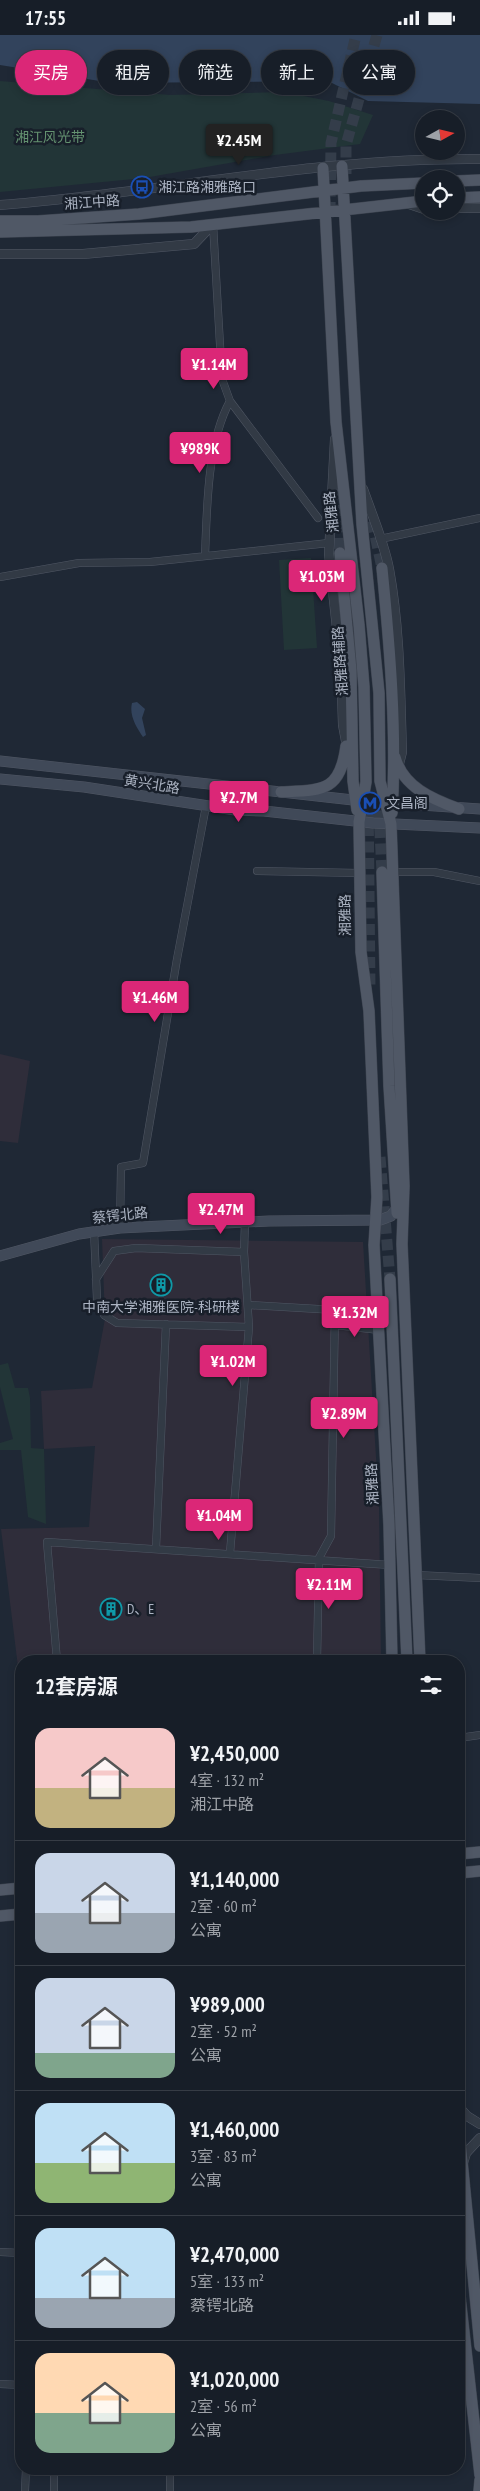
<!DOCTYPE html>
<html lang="zh">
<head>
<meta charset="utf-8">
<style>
	:root { --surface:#171e28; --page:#242b34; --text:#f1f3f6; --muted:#9ea2a8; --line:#363c45; --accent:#db2777 }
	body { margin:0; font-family:"PT Sans Narrow","Noto Sans SC",sans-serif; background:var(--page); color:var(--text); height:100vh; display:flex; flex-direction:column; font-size:19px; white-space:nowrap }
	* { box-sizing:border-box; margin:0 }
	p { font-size:16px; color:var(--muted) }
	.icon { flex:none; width:28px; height:28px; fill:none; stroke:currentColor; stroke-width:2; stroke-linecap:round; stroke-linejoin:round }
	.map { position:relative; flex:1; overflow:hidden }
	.side { position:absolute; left:15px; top:1620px; width:450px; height:820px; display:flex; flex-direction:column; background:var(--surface); border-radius:20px; box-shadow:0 2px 8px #0003,0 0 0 1px var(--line) }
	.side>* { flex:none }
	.banner { position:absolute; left:15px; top:15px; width:450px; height:45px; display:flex; gap:10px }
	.needle { width:32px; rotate:82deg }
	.tools { position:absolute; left:415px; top:75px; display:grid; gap:10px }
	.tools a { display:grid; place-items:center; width:50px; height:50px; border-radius:50%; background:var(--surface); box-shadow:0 2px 8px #0003,0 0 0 1px var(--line); font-size:25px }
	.price { position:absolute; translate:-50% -42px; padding:0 11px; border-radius:5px; background:var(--accent); color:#fff; font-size:16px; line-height:32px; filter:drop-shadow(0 1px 2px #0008) }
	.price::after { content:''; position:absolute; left:50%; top:30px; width:15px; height:11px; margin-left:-8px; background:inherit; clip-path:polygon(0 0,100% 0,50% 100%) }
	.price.active { background:#222; color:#fff }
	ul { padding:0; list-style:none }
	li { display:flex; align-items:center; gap:15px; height:125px; padding:0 20px }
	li+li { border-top:1px solid var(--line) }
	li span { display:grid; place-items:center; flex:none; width:140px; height:100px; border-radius:15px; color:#555 }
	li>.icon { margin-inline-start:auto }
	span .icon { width:60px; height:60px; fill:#fffc; stroke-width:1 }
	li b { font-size:21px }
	h2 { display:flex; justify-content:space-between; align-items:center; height:60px; padding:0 20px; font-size:21px }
	.chip { padding:0 18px; border-radius:22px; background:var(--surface); box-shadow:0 2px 8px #0003,0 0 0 1px var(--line); font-size:18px; line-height:45px }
	.chip.active { background:var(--accent); color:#fff }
	.status { display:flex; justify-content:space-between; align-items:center; height:35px; padding:0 25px; background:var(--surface); direction:ltr }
	.status svg { height:14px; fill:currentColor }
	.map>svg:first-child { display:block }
	.medical { fill:#2f2d3a }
	.green { fill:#223537 }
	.water { fill:#32435c }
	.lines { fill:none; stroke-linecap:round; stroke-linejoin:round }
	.primary-tunnel { stroke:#343d4a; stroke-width:11; stroke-dasharray:11 5.5; stroke-linecap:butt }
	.minor-casing { stroke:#505764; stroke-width:8 }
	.tertiary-casing { stroke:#505764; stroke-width:10 }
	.secondary-casing { stroke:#505764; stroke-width:11 }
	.primary-casing { stroke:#3c434f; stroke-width:12 }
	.minor { stroke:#323a45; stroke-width:7 }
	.tertiary { stroke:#323a45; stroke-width:9 }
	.secondary { stroke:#404958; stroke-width:10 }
	.primary { stroke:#505866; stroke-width:11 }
	.labels { text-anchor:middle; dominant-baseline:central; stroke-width:5; stroke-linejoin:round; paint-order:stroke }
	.park-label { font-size:14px; fill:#649270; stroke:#181f2a }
	.poi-label { font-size:14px; fill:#acb4c3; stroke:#181f2a; text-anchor:start }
	.street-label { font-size:14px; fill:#acb4c3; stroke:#181f2a }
</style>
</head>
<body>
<div class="status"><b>17:55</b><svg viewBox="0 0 49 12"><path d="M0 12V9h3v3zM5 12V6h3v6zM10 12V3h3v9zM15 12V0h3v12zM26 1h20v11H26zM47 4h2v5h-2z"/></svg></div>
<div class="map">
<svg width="480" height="2456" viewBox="0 0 480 2456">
	<rect width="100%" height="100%" fill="#1f2835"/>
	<path class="medical" d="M0,1019L30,1026L18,1108L0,1106Z
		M102,1204L363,1207L379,1472L381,1626H21V1643L18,1632L1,1494L89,1492L95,1411L44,1414L41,1356L92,1353L105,1284Z"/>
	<path class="green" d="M0,46L170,60L283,57L329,66L373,80L360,109L275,120L144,143L0,157Z
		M311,523L317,613L284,615L279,525Z
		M8,1328L15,1353H28L30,1363L31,1413L44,1414L46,1489L28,1482L21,1415H0V1408L13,1404L0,1352V1330Z"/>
	<path class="water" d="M0,0H480V69L368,66L328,46L112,48L0,30Z
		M137,667L145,674L142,683L146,700L143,702C136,692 129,680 132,668Z"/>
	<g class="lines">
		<path class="primary-tunnel" d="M346,139V110L377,0
			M330,178L331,108L356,0
			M338,437L340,518
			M372,486L382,533
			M368,757L370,954
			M378,759L382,837
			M380,1122L390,1244"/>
		<g class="minor-casing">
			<path id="minor" d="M213,189L222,344L230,366L318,483
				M380,504L480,483
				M205,521C207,473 207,408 230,366
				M0,542L79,528L150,527L329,508
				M257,836L359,838
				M391,837H434L480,846
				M120,1193L121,1132L143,1128L177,924L206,771
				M94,1196L97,1264L104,1280L117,1288L249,1292
				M96,1244L114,1216L136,1213L244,1217
				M249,1270L335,1275L331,1501L319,1523L317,1626
				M335,1290L379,1295
				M156,1513L166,1289
				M230,1518L249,1292L244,1217L245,1187
				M416,1540L480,1543
				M57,1626L47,1507L390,1530
				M459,1703L480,1700
				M0,2217L21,2218
				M0,2349L21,2350
				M54,2434V2456
				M170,2434V2456
				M25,2456L26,2434"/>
		</g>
		<g class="tertiary-casing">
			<path id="tertiary" d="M409,169L424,174
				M0,170C160,158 319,122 480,124
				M456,173H480
				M0,219H83L194,209L213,189
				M335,404L329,519L341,631L343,690L348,717
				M363,454C372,480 384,507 389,534C400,594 400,656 402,717L398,733
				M459,2072L467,2081L480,2089
				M463,2128L466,2118L480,2103"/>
		</g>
		<g class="secondary-casing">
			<path id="secondary" d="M0,726L362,766L480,774
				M0,744L84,752L235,775L264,776L373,788L480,793
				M0,1221L79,1199L120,1193L269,1186L380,1185L391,1181L399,1170"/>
		</g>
		<g class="primary-casing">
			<path id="primary" d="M342,131L362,489L379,658L380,746L391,789L404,1151L402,1209L420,1626
				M323,133L336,387L359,590L364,652L366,747L359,787L361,917L369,976L377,1162L374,1210L389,1490L392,1626
				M456,146L480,145
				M456,163L480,162
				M0,186H38L139,179L361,151L424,148
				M0,197L191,192L424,166
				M340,518L351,635L353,746L357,775
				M382,533C390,614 397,697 392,778
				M395,722C403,752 432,764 459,774
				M281,757C323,755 340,757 346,711
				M382,837L389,1051L397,1178
				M390,1244L407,1626
				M459,1819L480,1817
				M459,1838L480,1836
				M0,1855L21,1853
				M0,1881L21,1879
				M459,2095L480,2311
				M459,2253L480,2440
				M479,2456L480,2445"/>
		</g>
		<use href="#minor" class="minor"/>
		<use href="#tertiary" class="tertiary"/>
		<use href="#secondary" class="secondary"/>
		<use href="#primary" class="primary"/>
	</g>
	<defs>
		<g id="bus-ring" transform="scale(1.125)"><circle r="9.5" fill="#181f2a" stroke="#1a4fb4" stroke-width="1.5"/><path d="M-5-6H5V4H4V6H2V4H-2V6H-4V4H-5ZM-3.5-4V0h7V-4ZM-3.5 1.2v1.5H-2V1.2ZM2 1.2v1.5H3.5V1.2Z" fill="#1a4fb4"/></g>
		<g id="metro-ring" transform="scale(1.125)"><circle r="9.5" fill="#181f2a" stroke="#1a4fb4" stroke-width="1.5"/><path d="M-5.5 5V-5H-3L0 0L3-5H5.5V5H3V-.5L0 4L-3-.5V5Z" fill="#1a4fb4"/></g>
		<g id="building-ring" transform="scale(1.125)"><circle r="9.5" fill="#181f2a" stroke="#0f9aa8" stroke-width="1.5"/><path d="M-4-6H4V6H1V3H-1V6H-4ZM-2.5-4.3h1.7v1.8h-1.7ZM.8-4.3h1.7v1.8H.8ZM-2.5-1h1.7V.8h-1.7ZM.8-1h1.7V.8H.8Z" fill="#0f9aa8"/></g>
	</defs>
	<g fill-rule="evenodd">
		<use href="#bus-ring" x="142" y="152"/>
		<use href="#metro-ring" x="370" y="768"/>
		<use href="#building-ring" x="161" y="1250"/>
		<use href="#building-ring" x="111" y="1574"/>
	</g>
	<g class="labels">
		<g class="park-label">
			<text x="50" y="102">湘江风光带</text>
		</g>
		<g class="poi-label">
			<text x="158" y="152">湘江路湘雅路口</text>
			<text x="386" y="768">文昌阁</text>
			<text x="161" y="1272" text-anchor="middle">中南大学湘雅医院-科研楼</text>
			<text x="127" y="1574">D、E</text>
		</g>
		<g class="street-label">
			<text transform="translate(92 167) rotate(-4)">湘江中路</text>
			<text transform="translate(331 477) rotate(-96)">湘雅路</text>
			<text transform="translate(340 626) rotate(-94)">湘雅路辅路</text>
			<text transform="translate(152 749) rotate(9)">黄兴北路</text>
			<text transform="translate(345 880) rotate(-91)">湘雅路</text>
			<text transform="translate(120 1180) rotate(-6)">蔡锷北路</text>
			<text transform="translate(372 1449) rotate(-93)">湘雅路</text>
		</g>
	</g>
</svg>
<div class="tools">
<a><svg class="needle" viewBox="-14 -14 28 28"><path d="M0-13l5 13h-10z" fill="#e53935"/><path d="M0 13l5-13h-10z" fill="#9ea2a8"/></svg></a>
<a><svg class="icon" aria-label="locate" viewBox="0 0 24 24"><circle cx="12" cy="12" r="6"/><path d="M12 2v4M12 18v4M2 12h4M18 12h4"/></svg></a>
</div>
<b class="price active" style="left:239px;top:131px">¥2.45M</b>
<b class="price" style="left:214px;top:355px">¥1.14M</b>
<b class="price" style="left:200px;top:439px">¥989K</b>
<b class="price" style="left:322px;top:567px">¥1.03M</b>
<b class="price" style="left:239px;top:788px">¥2.7M</b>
<b class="price" style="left:155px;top:988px">¥1.46M</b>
<b class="price" style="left:221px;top:1200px">¥2.47M</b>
<b class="price" style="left:355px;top:1303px">¥1.32M</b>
<b class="price" style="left:233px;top:1352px">¥1.02M</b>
<b class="price" style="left:344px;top:1404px">¥2.89M</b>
<b class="price" style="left:219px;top:1506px">¥1.04M</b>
<b class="price" style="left:329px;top:1575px">¥2.11M</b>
<div class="banner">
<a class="chip active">买房</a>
<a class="chip">租房</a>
<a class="chip">筛选</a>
<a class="chip">新上</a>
<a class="chip">公寓</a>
</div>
<section class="side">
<h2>12套房源<svg class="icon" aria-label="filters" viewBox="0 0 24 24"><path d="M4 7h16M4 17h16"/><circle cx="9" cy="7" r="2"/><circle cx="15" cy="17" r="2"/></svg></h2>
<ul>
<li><span style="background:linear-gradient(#f6c9c9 60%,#c2b280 0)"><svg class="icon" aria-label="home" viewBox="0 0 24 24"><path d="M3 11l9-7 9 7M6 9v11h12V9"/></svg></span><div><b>¥2,450,000</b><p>4室 · 132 m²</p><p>湘江中路</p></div></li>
<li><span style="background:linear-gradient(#c9d6e8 60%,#9aa5b1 0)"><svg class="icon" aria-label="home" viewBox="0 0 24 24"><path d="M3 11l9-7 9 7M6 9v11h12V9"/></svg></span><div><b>¥1,140,000</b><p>2室 · 60 m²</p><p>公寓</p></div></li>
<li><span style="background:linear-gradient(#c9d6e8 75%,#7fa58c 0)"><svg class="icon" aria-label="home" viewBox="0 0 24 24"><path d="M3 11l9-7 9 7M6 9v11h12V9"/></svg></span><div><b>¥989,000</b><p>2室 · 52 m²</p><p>公寓</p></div></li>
<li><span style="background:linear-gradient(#bfe0f5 60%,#8fb573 0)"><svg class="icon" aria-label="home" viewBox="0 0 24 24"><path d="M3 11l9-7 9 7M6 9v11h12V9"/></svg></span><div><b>¥1,460,000</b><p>3室 · 83 m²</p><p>公寓</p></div></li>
<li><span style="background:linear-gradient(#bfe0f5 70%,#9aa5b1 0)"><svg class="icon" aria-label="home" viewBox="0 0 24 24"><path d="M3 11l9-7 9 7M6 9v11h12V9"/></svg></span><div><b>¥2,470,000</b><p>5室 · 133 m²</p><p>蔡锷北路</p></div></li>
<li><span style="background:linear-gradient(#ffd9b3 60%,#7fa58c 0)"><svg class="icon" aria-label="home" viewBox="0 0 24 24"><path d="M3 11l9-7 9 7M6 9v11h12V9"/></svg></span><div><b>¥1,020,000</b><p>2室 · 56 m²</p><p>公寓</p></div></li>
</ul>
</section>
</div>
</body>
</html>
